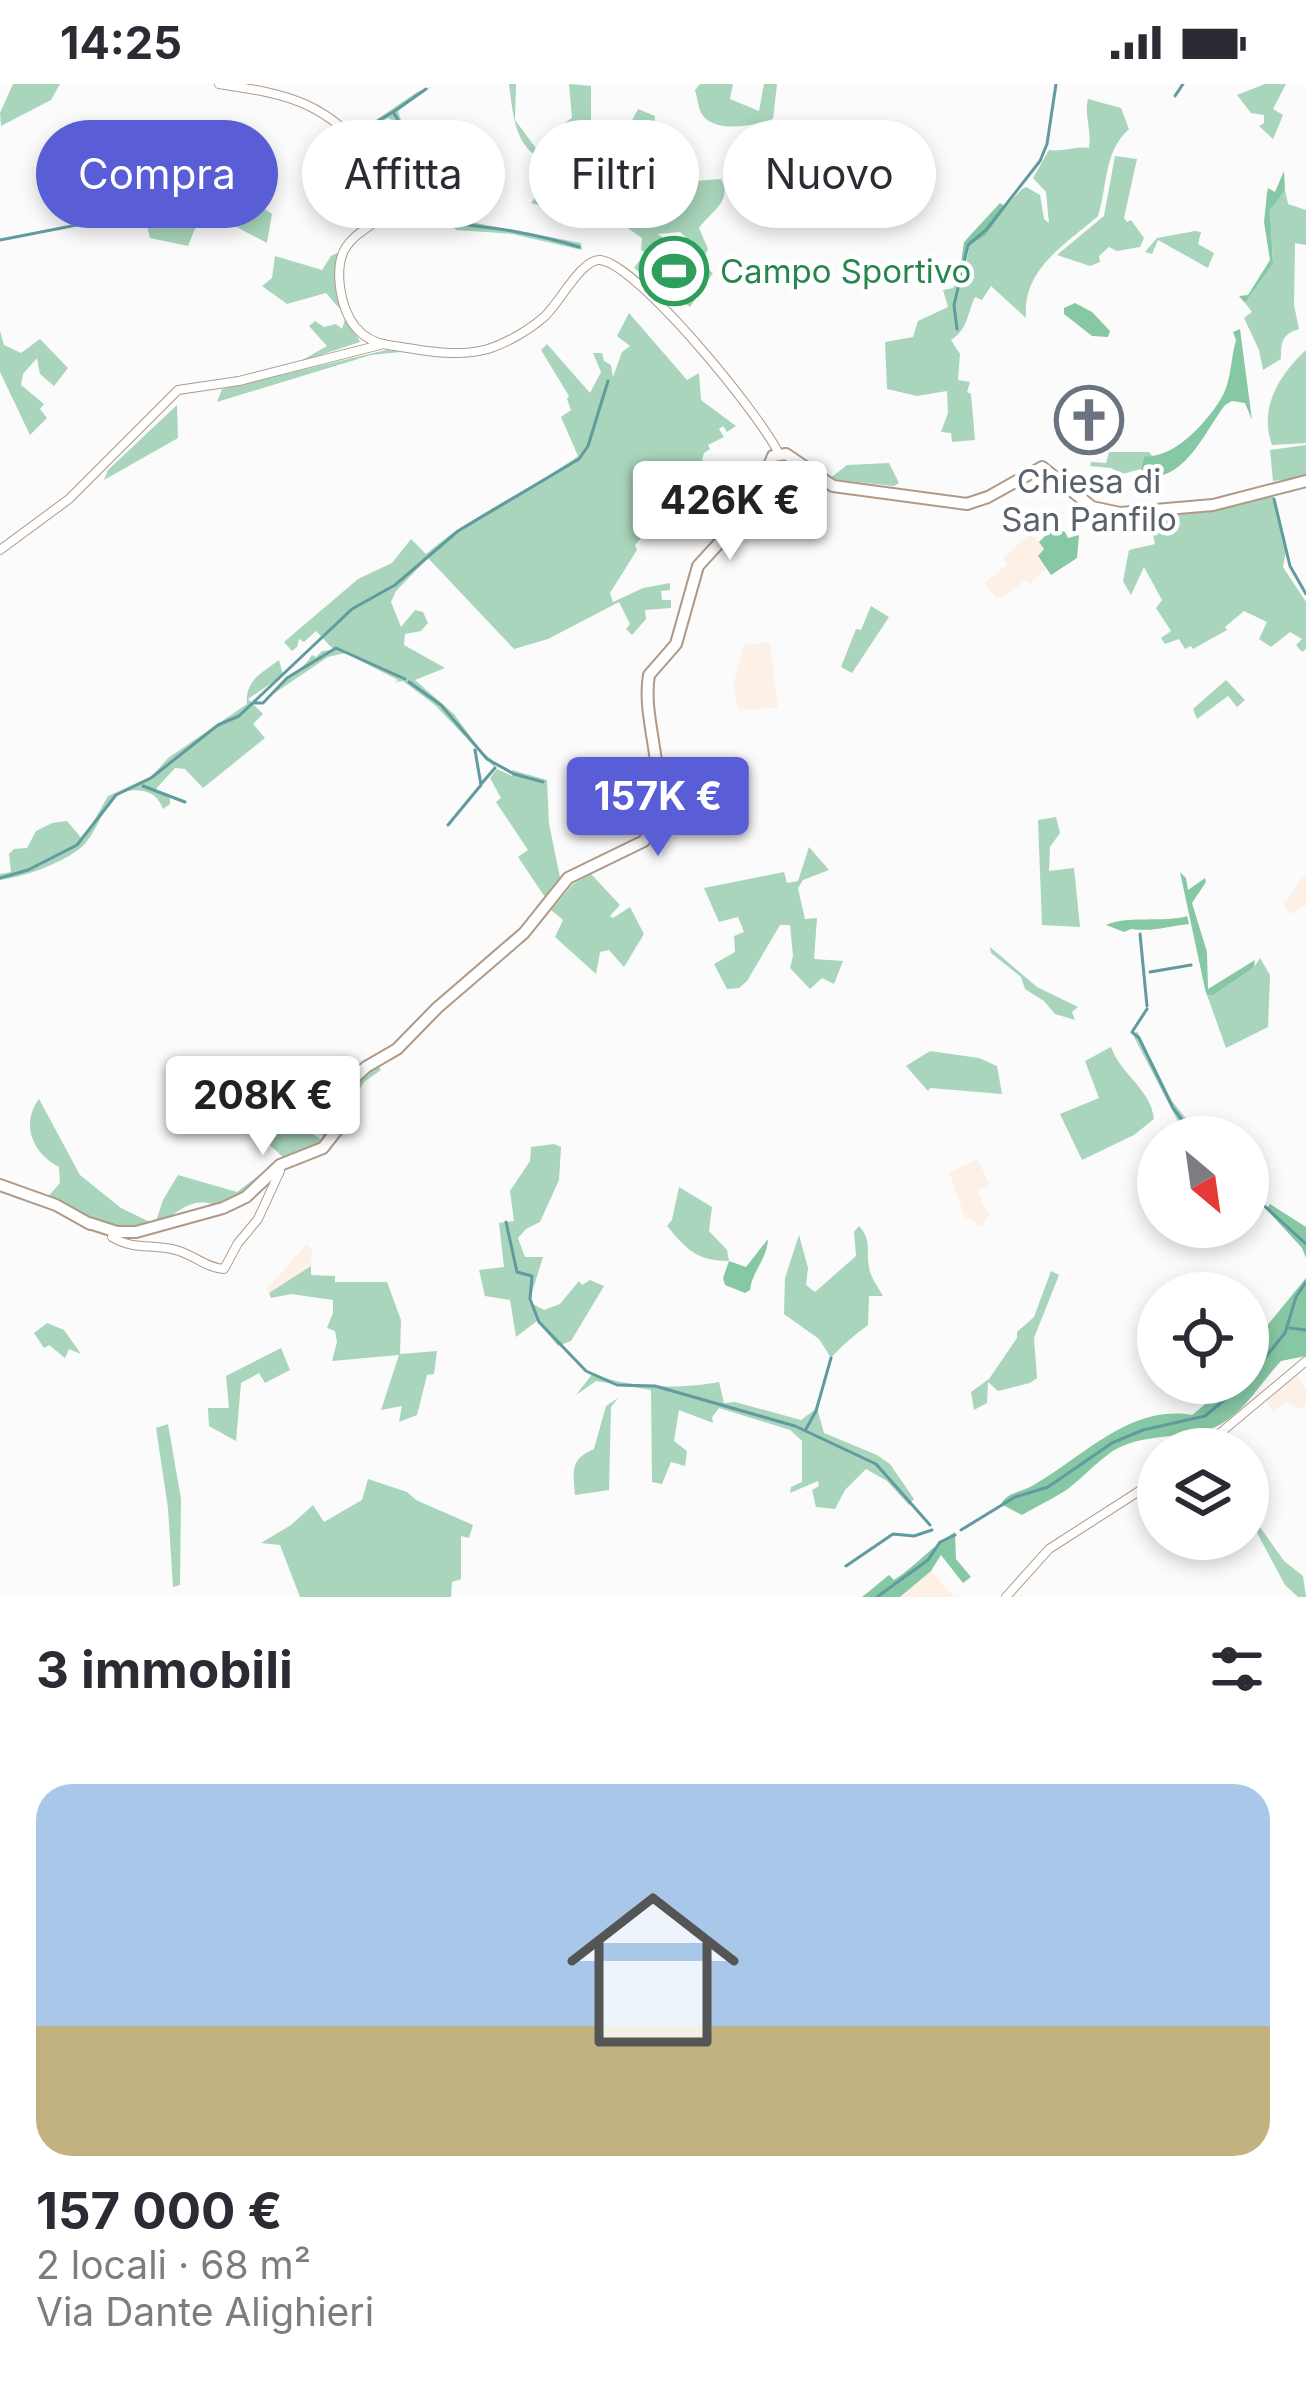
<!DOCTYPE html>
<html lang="it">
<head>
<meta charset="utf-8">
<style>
	:root { --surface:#fff; --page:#f7f7f7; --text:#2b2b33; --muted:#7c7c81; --line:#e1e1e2; --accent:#595ed6 }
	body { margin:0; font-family:Inter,sans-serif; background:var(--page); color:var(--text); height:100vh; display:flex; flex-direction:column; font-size:45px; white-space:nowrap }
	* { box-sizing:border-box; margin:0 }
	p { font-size:39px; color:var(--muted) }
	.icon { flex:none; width:66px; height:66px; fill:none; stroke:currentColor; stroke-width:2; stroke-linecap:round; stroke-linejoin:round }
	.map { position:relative; height:1513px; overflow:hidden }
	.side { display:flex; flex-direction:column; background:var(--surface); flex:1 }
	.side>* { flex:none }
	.banner { position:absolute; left:36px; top:36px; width:1236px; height:108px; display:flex; gap:24px }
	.needle { width:78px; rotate:151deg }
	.buttons { position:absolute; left:1137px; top:1032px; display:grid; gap:24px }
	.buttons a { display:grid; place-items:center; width:132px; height:132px; border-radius:50%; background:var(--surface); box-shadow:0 6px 18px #0003; font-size:60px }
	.price { position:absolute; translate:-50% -102px; padding:0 27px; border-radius:12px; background:#fff; color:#222; font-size:39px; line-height:78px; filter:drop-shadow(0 3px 6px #0008) }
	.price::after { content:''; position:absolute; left:50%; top:72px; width:36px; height:27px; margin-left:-18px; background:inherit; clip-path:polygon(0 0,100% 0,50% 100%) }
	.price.active { background:var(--accent); color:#fff }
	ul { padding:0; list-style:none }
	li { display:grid; align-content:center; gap:24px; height:636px; padding:0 36px }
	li+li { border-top:3px solid var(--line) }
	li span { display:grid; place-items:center; height:372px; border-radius:36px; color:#555 }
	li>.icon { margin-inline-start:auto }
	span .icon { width:216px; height:216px; fill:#fffc; stroke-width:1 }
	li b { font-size:51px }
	h2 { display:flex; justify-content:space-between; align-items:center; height:144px; padding:0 36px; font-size:51px }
	.tag { padding:0 42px; border-radius:54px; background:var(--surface); box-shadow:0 6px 18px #0003; font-size:42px; line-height:108px }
	.tag.active { background:var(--accent); color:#fff }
	.status { display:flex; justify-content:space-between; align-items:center; height:84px; padding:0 60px; background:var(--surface); direction:ltr }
	.status svg { height:33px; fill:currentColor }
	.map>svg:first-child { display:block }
	.built { fill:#fdf1e7 }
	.green { fill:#a8d5bb }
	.forest { fill:#87c8a4 }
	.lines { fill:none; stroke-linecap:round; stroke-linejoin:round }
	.stream { stroke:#619ba0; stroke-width:3 }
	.minor-casing { stroke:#b09a87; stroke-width:10 }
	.major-casing { stroke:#b09a87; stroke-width:14 }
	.minor { stroke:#fff; stroke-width:8 }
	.major { stroke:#fff; stroke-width:10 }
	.labels { text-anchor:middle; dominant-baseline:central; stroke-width:9; stroke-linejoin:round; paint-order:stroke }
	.leisure-label { font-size:33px; fill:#27864d; stroke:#fff; text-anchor:start }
	.worship-label { font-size:33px; fill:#5b616d; stroke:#fff }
</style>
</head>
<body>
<div class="status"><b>14:25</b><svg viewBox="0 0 49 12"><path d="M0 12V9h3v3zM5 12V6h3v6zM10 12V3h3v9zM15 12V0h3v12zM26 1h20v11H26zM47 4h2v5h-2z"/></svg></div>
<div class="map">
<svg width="1306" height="1513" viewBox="0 0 1306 1513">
	<rect width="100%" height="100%" fill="#fbfbfb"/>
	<path class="built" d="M1031,449L1045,465L1048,483L1030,500L1025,496L1010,509L997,515L985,499L1007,480L1003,474Z
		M770,558L778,623L739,627L733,601L744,561Z
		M1306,789V822L1290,830L1283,820Z
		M978,1075L989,1100L977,1107L989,1131L982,1143L965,1133L949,1088Z
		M307,1160L312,1165L311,1182L269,1209L266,1205Z
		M1294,1285L1306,1306V1321L1299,1325L1286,1318L1272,1328L1266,1316Z
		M931,1487L954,1513H900Z"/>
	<path class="green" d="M13,0H60L51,16L1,42L0,29Z
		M509,0H516L515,36L538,67L553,72L557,44L572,34L569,0L591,2V76H600L614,43L626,48L638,25L655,32L653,69L691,82L693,97L721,95C733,118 711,127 699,144L708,165L705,172L680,148L658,150L713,189L690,223L634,184L645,169L641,166L642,154L619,138L585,123L578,136L570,130L531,119L559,81C515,72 514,37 509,0Z
		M700,0H733L730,15L759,27L764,0H777L773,35C755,41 721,49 705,34C698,28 698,15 695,6Z
		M1265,0H1286L1273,25L1283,31L1273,55L1259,42L1264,39V31L1251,29L1237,11Z
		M431,3L398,27L401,36L419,49L410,71L408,111L455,135L581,159L582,166L512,150L456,146L451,140L405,120L400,124C408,102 416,46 388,34L359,52L357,49L417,8Z
		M1088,15L1121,24L1129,45C1103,69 1108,101 1098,132C1065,161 1022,185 1026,234L991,202L982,216L975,213C968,227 968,246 951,256L960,270L958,296L970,298L967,308L971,310L975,356L952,358L951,349L941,348L948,329L947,307L917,312L887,305L885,258L913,253L918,237L948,223L943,206L953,204L960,187L962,197L970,160L1022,105L1026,103L1040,111L1044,135L1049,139L1046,108L1033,94L1049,66C1064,68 1074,62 1089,64C1092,46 1084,33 1088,15Z
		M899,60L902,73H906L905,106L917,118L906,127L876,108L871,71L892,67Z
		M1115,72L1137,75L1124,134L1127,138L1131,136L1144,154L1140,163L1117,167L1109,163L1099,172L1100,178L1090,182L1057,171L1104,132Z
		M808,78L849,84L844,106L817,103L806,86Z
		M212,84L222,108L252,132L261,122L272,130L267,159L203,125L188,162L150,154L141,117L145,101Z
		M1285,106L1288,120L1306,126V161L1295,159L1294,221L1299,245C1282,250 1281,258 1281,275L1263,286L1259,266L1244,234L1252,228L1245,219L1273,180L1270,125Z
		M1195,147L1201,148L1198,160L1214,169L1208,184L1158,156L1152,170L1145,168L1157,154Z
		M341,167L340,216L360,258L299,278L327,262L309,242L315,237L324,243L336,240L342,245L346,232L326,209L287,220L262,202L272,194L275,172L322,186L331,172Z
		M629,229L687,296L699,289L701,316L736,342L727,348L723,342L719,345L724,353L708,361L710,365L704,369L702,376L721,394L695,433L674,416L635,461L637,466L610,509L613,518L643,504L670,499V506L661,507L662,516H671V524L645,526L646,535L632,551L626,545L630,540L619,518L548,555L514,565L428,474L396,507L391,518L401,543L415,526L423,528L428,539L421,547L405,550L404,561L445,584L415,596L454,630L481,667L496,679L494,683L435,621L403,597L395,598L398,596L345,569L328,573L270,612C282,593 302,588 312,571L316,573L322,567L334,566L316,547L304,558L299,555L297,563L292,567L284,558L358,495L392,479L411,455L426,470C472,430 528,408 578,372L561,333L571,326L567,315L569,312L541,266L547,260L590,309L601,288L593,269H602L604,277L611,281L613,293L622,268L630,262L617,252Z
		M0,247L4,261L21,269L40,255L68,284L54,302L40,290L37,274L23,290L21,301L44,320L40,325L47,334L30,351L0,288Z
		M386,266L401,268L371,271L217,318L222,305Z
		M1306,266V359L1272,361C1259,324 1278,292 1306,266Z
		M177,321L178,354L104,396L108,386Z
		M1306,361V393L1273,397L1270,366Z
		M1109,368H1149L1153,373L1144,372L1141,385L1122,390L1111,384L1090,382L1091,378L1106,379Z
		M889,379L899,399L894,402L829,395L847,381Z
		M1272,408L1286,467L1283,483L1306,518V565L1302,568L1296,561L1302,555L1290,548L1271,563L1259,555L1267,538L1244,527L1225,543L1227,546L1193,565L1191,562L1185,565L1179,555L1165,560L1161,554L1171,547L1156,524L1162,516L1144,483L1131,511L1123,497L1129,466L1155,460L1149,431Z
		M871,522L889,533L852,589L841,583L856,545L861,546Z
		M279,576L283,591L248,615L263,630L253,640L265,654L203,704L185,685L175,684L155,706L170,714V720L163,725C159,715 154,709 143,707C103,699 102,750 78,766C57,781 26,792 0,796V790L11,788L9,770L14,765L27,764L36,747L52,739L67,737L83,756L108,712L152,692L168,674L247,620C245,596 262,589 279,576Z
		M1226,596L1245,616L1237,623L1228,612L1197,635L1193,625Z
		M497,685L512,692V686L547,696L549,740L561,798L547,816L518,773L528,766L496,718L501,714L490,694Z
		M1056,733L1060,749L1050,763L1049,787L1074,784L1080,843L1042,841L1038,736Z
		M809,763L829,786L803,796L798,804L805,835L817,834L814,875L843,877L834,900L822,894L810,905L790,884L793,872L790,841H780L747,897L739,904L727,905L714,880L735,868L734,852L744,848L738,833L719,838L704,804L784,788L787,799L798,797Z
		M591,790L620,821L610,832L613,834L630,823L644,850L624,883L609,866L600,868L596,890L555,853L563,836L551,826L573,800Z
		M990,863L1037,903L1078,923L1072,928L1075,936L1055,930L1044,917L1025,905L1021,893L991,869Z
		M1260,874L1270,891L1268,943L1226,964L1207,911L1254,883Z
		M1137,947L1172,1017L1201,1053H1190L1182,1045L1134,953Z
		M1111,963C1121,991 1151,1005 1154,1035L1134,1051L1082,1076L1060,1030L1099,1014L1085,977Z
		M930,967L979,974L997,982L1002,1010L930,1004L928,1007L906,982Z
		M376,980L381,986L364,998L325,1059L287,1075L245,1110L218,1123C197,1110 179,1126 162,1139L156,1137L163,1116L178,1091L237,1108L283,1073L247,1041L265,1032L277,1042L284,1033L321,1055L342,1010Z
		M39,1015L80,1091L121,1124L156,1141C113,1149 84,1133 46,1115L60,1099L59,1083C33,1070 20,1040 39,1015Z
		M554,1060L561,1063L559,1096L540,1138L526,1145L518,1154L525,1173H543L529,1218L544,1226L560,1220L579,1197L582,1201L590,1196L604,1202L571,1257L558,1262L537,1237L516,1253L510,1216L485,1212L479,1186L504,1183L499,1139L514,1137L510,1107L530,1077L531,1063Z
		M679,1103L712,1123L709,1147L727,1166L729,1177C697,1177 687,1166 667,1142L672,1136Z
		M859,1142C872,1156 866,1166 869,1183C870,1193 878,1203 883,1212H869L868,1241C854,1252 843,1260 831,1274L819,1255L784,1230L785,1194L799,1151L808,1184L806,1201L815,1208L856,1172L854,1148Z
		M311,1182V1191L335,1192V1198H387L401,1236L400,1270L437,1267L434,1290L427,1291L417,1331L399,1338L402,1322L381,1326L399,1271L332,1277L337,1258L335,1247L327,1244L333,1229V1216L291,1210L271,1214L269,1209Z
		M1051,1187L1059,1191L1034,1254L1037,1294L1030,1299L998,1307L988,1298L987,1319L974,1326L971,1308L989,1295L1017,1254V1248L1034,1233Z
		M47,1239L64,1246L81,1270L69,1265L65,1274L49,1261L44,1264L34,1249Z
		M281,1264L290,1286L265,1299L259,1289L241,1299L236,1357L209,1342L208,1324H229L226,1292Z
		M593,1289C626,1305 683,1305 719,1298L724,1319L735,1318L801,1336L817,1324L824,1349L877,1371L890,1380L914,1415L909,1421L887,1397L866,1385L845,1406L835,1425L816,1423L812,1406L819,1402L818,1397L790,1409L791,1403L802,1398V1357L790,1346L719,1324L712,1333L713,1339L679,1326L674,1357L687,1367L685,1382L671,1378L662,1400L652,1398L651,1306L596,1297L576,1311Z
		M618,1314L611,1323L609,1406L575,1411C573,1387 570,1375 594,1365L606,1322Z
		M168,1340L181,1415L180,1501L173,1503L168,1424L156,1344Z
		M1248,1393L1256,1422L1255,1436L1284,1477L1303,1492L1306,1513H1298L1285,1501L1248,1432Z
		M368,1395L407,1408L416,1416L473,1441L469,1454L461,1452V1495L452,1498L451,1513H300L280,1461L261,1459L291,1441L313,1421L324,1438L362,1416Z"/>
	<path class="forest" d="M777,51L787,74L783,98L789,127L786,129L778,100L769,98L753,105L751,102L776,88L774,84H768L773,61L769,52Z
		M1284,87L1285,106L1270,126L1273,180L1245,219L1239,212L1248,211L1270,176L1264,138L1267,109L1268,104L1275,108Z
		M181,113L200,117L209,128L203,125L202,128L186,120L158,144L144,140L149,129Z
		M1000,119L1006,123L985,152L970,160L957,207L964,158Z
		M1075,219L1092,228L1110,247L1108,253L1092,252L1064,230V224Z
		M1240,245L1252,336L1245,319L1232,317L1225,321C1205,347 1185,398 1146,392L1141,385L1144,372C1174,376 1210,335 1223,311C1231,296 1231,273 1236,256L1233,248Z
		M1053,444L1065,448L1068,454L1079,451L1077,474L1051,491L1038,472L1044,465L1039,458Z
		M1180,788L1186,794L1188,806L1205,794L1206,798L1192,819L1207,868L1208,905L1255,876L1254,883L1213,911H1207L1205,905Z
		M1187,832L1189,840C1170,842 1152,848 1131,845L1124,848L1106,841C1128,831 1165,839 1187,832Z
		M231,1003L265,1032L247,1041L220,1018Z
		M1270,1120L1306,1143V1174L1302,1164L1266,1125Z
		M768,1155C767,1176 752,1187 750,1206L745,1209L725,1201L723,1194L729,1177L746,1183Z
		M1306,1194V1272L1281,1277C1257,1302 1239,1340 1200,1348C1172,1354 1135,1351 1110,1369C1096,1379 1082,1394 1069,1404C1058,1412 1036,1423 1022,1431L1001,1420C1008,1408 1019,1409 1032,1402C1081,1375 1129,1320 1192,1331C1212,1317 1221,1299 1248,1299V1265Z
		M955,1448L956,1475L971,1493L963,1499L941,1471L931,1487L900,1513H862L889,1491L894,1496C917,1481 933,1461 955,1448Z"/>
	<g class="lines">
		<path class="stream" d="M1175,12L1183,0
			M393,28L426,5
			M359,48L393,28L412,57L406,107C432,143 471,140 512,147C534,151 557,156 579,163
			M0,156L87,139
			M957,245L954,221L968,161L986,146L1040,77L1047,60L1056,0
			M1274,415L1290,482L1306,510
			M409,598L441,621L487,675L514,690L543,698
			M253,619H263L287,594L336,564L405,595
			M482,699L495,684
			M143,702L185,718
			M448,741L481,701L475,666
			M0,794L28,786L77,761L116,711L151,694L218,641L239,632L352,525L395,501L458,447L579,375L588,362L608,297
			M1140,850L1147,922
			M1150,888L1191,881
			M1147,925L1132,948L1139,954L1173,1024L1195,1053
			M1248,1107L1306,1160
			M506,1138L517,1188L532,1192L530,1215L539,1238L586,1287L617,1301L655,1302L795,1342L876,1380L930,1441
			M1290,1244L1306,1246
			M1248,1295L1285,1249L1296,1213L1306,1198
			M806,1345L816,1327L831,1274
			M961,1446L1015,1413L1048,1403L1112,1359L1143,1346L1205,1332L1245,1299
			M846,1482L893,1450L914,1452L932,1446
			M877,1513L928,1476L940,1458L955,1451"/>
		<g class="minor-casing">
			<path id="minor" d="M219,0C293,11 325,18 375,78C386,90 397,101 396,118C370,152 333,147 340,203C344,232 357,256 388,261C421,266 455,274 488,265C507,259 529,246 544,233C559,220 581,175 600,176C638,180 762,333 779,370
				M0,466L69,415L178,306L239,297L380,261
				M112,1153C134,1167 155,1159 179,1167C195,1172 207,1184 224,1185L238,1159L258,1135L280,1087
				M1201,1365L1306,1277
				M1006,1513L1049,1465L1158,1395"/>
		</g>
		<g class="major-casing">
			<path id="major" d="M0,1101L56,1121L90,1140
				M89,1139L117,1148H136L223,1124L246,1113L280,1081L323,1064L337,1046L350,998L366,983L397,965L437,924L524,849L568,794L644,757C678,708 640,643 649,591L676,560L698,482L752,423L773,372L786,370L833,402L967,420L988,413L1042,383L1092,423L1120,429L1213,421L1306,397"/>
		</g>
		<use href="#minor" class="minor"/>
		<use href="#major" class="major"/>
	</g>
	<defs>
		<g id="stadium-ring" transform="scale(3.45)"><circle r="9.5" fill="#fff" stroke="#2e9e5b" stroke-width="1.5"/><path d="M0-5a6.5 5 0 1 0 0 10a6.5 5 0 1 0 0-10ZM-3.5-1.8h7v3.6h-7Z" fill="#2e9e5b"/></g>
		<g id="church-ring" transform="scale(3.45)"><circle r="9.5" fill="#fff" stroke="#6b7280" stroke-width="1.5"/><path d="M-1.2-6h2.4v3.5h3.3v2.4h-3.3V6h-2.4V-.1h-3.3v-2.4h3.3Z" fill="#6b7280"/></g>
	</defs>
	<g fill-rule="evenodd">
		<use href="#stadium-ring" x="674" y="187"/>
		<use href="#church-ring" x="1089" y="336"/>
	</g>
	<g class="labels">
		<g class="leisure-label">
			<text x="720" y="187">Campo Sportivo</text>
		</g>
		<g class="worship-label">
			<text x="1089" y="397">Chiesa di<tspan x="1089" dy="38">San Panfilo</tspan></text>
		</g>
	</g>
</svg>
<div class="buttons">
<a><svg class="needle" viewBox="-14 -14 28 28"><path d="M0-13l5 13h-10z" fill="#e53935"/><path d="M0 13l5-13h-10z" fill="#7c7c81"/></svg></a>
<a><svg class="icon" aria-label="locate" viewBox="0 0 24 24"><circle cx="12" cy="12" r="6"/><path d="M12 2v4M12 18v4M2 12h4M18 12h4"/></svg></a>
<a><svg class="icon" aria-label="layers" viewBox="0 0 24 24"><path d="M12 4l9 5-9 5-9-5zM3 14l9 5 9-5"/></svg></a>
</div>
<b class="price" style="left:730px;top:479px">426K €</b>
<b class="price active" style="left:658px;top:775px">157K €</b>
<b class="price" style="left:263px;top:1074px">208K €</b>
<div class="banner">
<a class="tag active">Compra</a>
<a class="tag">Affitta</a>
<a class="tag">Filtri</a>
<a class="tag">Nuovo</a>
</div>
</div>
<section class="side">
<h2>3 immobili<svg class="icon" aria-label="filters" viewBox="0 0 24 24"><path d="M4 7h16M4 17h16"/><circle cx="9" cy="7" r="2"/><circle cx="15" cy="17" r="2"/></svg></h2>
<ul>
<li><span style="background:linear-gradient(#a9c7e8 65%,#c2b280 0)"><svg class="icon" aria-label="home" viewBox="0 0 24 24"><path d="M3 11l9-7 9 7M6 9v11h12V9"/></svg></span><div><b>157 000 €</b><p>2 locali · 68 m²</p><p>Via Dante Alighieri</p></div></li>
</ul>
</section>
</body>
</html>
